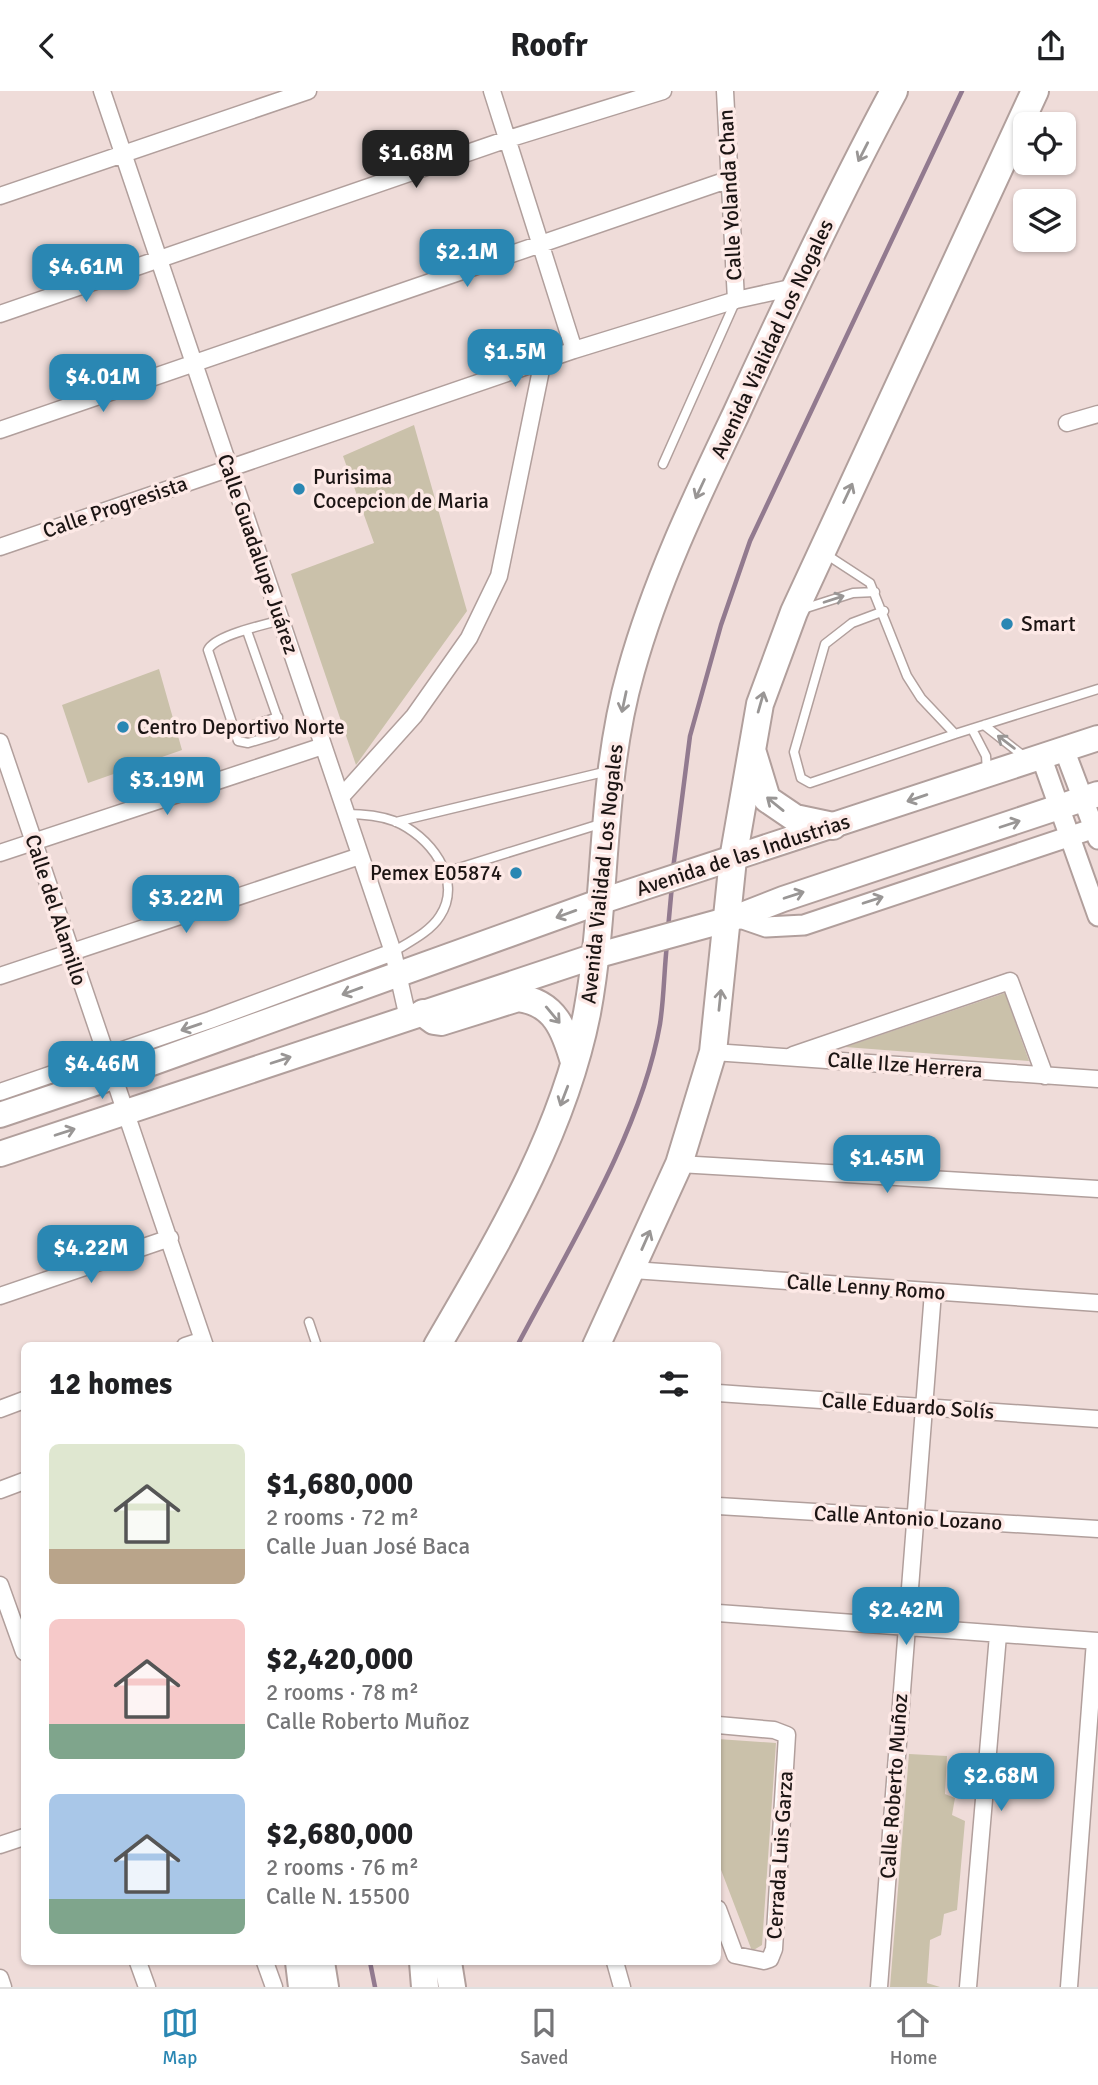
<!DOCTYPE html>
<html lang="en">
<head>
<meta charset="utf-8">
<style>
	:root { --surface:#fff; --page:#f2f2f2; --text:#202124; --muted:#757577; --line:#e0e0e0; --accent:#2a87b3 }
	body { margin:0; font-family:Signika,sans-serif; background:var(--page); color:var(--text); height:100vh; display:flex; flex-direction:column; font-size:26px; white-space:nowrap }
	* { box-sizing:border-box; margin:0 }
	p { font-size:23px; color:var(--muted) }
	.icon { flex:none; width:38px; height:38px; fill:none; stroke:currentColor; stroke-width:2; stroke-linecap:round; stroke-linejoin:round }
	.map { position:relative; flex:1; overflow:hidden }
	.side { position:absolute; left:21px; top:1251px; width:700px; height:623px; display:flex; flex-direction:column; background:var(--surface); border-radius:10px; box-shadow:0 2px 5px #0004 }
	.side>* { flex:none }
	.buttons { position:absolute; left:1013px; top:21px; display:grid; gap:14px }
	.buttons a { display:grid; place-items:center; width:63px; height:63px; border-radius:10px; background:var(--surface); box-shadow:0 2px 5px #0004; font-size:35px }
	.price { position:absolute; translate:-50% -60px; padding:0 16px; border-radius:14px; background:var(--accent); color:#fff; font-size:23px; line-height:46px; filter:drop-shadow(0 2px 4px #0008) }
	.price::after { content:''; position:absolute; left:50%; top:42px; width:21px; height:16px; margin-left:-10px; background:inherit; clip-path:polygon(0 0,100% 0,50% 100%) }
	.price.current { background:#222; color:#fff }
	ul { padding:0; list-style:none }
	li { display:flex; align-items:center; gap:21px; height:175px; padding:0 28px }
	li span { display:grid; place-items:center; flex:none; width:196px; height:140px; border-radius:10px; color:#555 }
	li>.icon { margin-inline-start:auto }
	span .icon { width:84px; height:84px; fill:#fffc; stroke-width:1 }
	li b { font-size:30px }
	h2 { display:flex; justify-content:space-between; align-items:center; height:84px; padding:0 28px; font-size:30px }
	header { display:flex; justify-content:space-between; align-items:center; height:91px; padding:0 28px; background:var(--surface); font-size:32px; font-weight:700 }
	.tabs { display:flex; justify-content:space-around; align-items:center; height:98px; border-top:2px solid var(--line); background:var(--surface); font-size:19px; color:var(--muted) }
	.tabs a { display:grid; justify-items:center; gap:4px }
	.tabs .current { color:var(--accent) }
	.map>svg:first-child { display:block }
	.green { fill:#cac1aa }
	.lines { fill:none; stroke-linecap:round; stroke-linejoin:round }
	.stream { stroke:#927a8f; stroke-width:4.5 }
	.service-casing { stroke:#b19f9c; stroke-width:11 }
	.minor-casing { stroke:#b19f9c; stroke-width:19 }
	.tertiary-casing { stroke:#b19f9c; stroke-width:23 }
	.primary-casing { stroke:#b19f9c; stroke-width:28 }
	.trunk-casing { stroke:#b19f9c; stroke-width:30 }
	.service { stroke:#fff; stroke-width:8 }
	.minor { stroke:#fff; stroke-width:16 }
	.tertiary { stroke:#fff; stroke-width:19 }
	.primary { stroke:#fff; stroke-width:24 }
	.trunk { stroke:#fff; stroke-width:26 }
	.oneway { stroke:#999695 }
	.poi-dot { fill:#2a87b3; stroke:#fde9e6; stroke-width:2.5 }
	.labels { text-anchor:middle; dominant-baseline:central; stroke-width:7; stroke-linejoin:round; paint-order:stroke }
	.street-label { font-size:21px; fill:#1c1514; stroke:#fde9e6 }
	.poi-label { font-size:21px; fill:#1c1514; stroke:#fde9e6; text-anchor:start }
</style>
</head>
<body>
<header><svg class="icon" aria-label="back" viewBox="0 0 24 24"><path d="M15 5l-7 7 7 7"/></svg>Roofr<svg class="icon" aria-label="share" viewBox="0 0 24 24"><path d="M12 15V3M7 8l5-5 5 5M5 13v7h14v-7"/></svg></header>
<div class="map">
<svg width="1098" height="1896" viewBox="0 0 1098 1896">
	<rect width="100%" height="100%" fill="#efdcd9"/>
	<path class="green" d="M414,334L467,520L356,674L291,483L374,452L343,365Z
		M159,578L182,659L88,692L62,614Z
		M1005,902L1029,970L845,956Z
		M718,1648L776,1652L762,1854L752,1860L718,1771Z
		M909,1663L947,1665L945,1703L955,1707L952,1724L965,1730L957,1819L944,1823L941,1844L930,1849L927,1892L940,1896H890Z"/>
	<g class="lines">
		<path class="stream" d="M673,778L690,645L721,534L750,450L962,0
			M668,838L672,794
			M517,1255C568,1158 641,1042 660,933C664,907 664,880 667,853
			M370,1871L375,1896"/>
		<g class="service-casing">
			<path id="service" d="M663,373L736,209
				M824,462L870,492L907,585L921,607L955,643L1098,598
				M803,518L853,502L875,501
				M884,520L852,532L825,553L794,661L801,687L810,692L955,643
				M247,540L280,634L275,644L248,652L238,650L208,559C215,544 264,534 281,529
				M984,634L1026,667
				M972,638L986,665L987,680
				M235,640L278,626
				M346,723C363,723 378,724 394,730C429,744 464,788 440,825C430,841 409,851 393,861
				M396,731L608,680
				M446,781L600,733
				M309,1231L317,1255"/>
		</g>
		<g class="minor-casing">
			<path id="minor" d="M102,0L393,861L408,927
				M492,0L574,259
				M725,0L736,209
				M0,105L308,0
				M0,223L508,48L663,0
				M1067,332L1098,323
				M0,339L727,89
				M0,456L574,259L736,209L795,196
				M0,651L205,1255
				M341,706L414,625L469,547L499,485L543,269
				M0,762L323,655
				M0,885L360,765
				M713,961L1098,988
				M793,964L1010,890L1045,985
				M0,1001L210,929L393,861
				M679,1073L1098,1098
				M633,1179L1098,1212
				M0,1205L170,1147
				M185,1255L203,1249
				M718,1302L1098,1328
				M0,1318L24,1309
				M0,1399L24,1390
				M718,1415L1098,1438
				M0,1494L24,1561
				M718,1522L1098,1550
				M718,1634L774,1639L787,1644L774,1858L770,1868L764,1870L735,1864L718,1818
				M0,1754L24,1746
				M138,1871L147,1896
				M265,1871L274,1896
				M615,1871L622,1896
				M0,1887L3,1896
				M879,1896L933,1201
				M968,1896L998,1544
				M1069,1896L1095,1550"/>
		</g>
		<g class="tertiary-casing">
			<path id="tertiary" d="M1064,658L1098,748
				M1041,665L1098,825
				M737,826L766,836L804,834L1098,736"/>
		</g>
		<g class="primary-casing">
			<path id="primary" d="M0,1024L113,986L599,811L1098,647
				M0,1063L595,865L737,826L783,808L1098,703"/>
		</g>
		<g class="trunk-casing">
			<path id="trunk" d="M753,662L767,708L795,727L833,735
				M423,922L434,930L441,931L518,907C555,911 565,940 574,971
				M437,1255C498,1150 563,1043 587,922C608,809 599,692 631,580C656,490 696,407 736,323C786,214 837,106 894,0
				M596,1255L679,1073L713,961L733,768L760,613L794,521L1035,0
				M299,1871L302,1896
				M321,1871L325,1896
				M423,1871L425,1896
				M448,1871L452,1896"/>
		</g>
		<use href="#service" class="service"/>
		<use href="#minor" class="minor"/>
		<use href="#tertiary" class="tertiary"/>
		<use href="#primary" class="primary"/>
		<use href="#trunk" class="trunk"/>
	</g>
	<defs><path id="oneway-shaft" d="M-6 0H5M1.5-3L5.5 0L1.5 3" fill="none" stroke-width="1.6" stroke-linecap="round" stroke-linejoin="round" transform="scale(1.75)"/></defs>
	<g class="oneway">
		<use href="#oneway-shaft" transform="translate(863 61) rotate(117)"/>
		<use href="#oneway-shaft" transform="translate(700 398) rotate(115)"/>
		<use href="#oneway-shaft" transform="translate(848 402) rotate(-65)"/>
		<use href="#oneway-shaft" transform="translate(834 508) rotate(-18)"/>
		<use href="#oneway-shaft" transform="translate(624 611) rotate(102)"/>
		<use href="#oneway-shaft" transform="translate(761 611) rotate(-74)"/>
		<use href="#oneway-shaft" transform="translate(1006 651) rotate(-143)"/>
		<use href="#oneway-shaft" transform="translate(917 707) rotate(161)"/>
		<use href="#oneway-shaft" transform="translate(775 713) rotate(-141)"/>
		<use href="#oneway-shaft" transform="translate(1010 733) rotate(-18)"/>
		<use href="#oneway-shaft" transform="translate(794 804) rotate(-18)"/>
		<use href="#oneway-shaft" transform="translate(873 809) rotate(-18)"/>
		<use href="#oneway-shaft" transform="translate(566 823) rotate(160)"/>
		<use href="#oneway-shaft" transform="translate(352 900) rotate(160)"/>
		<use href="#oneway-shaft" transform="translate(720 909) rotate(-84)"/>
		<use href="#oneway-shaft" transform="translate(553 924) rotate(50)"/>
		<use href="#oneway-shaft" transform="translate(191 936) rotate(161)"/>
		<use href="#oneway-shaft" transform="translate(281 969) rotate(-18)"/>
		<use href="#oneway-shaft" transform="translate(564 1005) rotate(111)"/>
		<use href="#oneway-shaft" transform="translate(65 1041) rotate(-18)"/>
		<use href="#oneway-shaft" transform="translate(646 1149) rotate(-66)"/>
	</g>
	<g class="poi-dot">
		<circle cx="299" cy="398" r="7"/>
		<circle cx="1007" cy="533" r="7"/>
		<circle cx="123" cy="636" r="7"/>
		<circle cx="516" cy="782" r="7"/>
	</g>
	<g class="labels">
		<g class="street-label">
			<text transform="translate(730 104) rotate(-93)">Calle Yolanda Chan</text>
			<text transform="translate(772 248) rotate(-65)">Avenida Vialidad Los Nogales</text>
			<text transform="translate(115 416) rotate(-19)">Calle Progresista</text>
			<text transform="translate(258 463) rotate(71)">Calle Guadalupe Juárez</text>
			<text transform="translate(743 764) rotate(-18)">Avenida de las Industrias</text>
			<text transform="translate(602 783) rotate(-84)">Avenida Vialidad Los Nogales</text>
			<text transform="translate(56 819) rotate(72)">Calle del Alamillo</text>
			<text transform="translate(905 974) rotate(4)">Calle Ilze Herrera</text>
			<text transform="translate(866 1196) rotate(4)">Calle Lenny Romo</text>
			<text transform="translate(908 1315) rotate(4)">Calle Eduardo Solís</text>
			<text transform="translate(908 1427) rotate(3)">Calle Antonio Lozano</text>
			<text transform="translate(894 1695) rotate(-86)">Calle Roberto Muñoz</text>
			<text transform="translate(780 1764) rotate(-86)">Cerrada Luis Garza</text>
		</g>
		<g class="poi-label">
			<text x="313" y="386">Purisima<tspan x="313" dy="24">Cocepcion de Maria</tspan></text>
			<text x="1021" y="533">Smart</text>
			<text x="137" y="636">Centro Deportivo Norte</text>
			<text x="502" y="782" text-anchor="end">Pemex E05874</text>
		</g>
	</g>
</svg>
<div class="buttons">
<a><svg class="icon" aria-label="locate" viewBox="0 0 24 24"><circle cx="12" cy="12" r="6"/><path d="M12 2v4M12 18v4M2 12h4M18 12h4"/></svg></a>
<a><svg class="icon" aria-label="layers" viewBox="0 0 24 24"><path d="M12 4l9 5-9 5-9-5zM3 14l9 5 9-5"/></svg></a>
</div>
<b class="price current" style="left:416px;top:99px">$1.68M</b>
<b class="price" style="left:467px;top:198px">$2.1M</b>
<b class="price" style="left:86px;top:213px">$4.61M</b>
<b class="price" style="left:515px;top:298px">$1.5M</b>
<b class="price" style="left:103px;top:323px">$4.01M</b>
<b class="price" style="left:167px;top:726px">$3.19M</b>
<b class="price" style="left:186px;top:844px">$3.22M</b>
<b class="price" style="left:102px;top:1010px">$4.46M</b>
<b class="price" style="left:887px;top:1104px">$1.45M</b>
<b class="price" style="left:91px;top:1194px">$4.22M</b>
<b class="price" style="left:906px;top:1556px">$2.42M</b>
<b class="price" style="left:1001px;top:1722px">$2.68M</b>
<section class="side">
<h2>12 homes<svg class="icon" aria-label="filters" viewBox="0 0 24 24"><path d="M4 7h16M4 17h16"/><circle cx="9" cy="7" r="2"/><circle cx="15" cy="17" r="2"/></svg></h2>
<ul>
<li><span style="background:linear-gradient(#dfe7d0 75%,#b9a48a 0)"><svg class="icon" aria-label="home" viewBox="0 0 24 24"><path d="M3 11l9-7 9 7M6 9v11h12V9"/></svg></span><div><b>$1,680,000</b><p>2 rooms · 72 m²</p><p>Calle Juan José Baca</p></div></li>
<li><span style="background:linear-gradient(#f6c9c9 75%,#7fa58c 0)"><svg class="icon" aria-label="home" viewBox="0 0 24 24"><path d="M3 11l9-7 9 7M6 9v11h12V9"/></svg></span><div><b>$2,420,000</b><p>2 rooms · 78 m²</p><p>Calle Roberto Muñoz</p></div></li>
<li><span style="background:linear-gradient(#a9c7e8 75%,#7fa58c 0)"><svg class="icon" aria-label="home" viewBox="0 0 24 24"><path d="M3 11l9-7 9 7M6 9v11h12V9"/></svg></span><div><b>$2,680,000</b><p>2 rooms · 76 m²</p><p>Calle N. 15500</p></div></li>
</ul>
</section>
</div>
<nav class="tabs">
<a class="current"><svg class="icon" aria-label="map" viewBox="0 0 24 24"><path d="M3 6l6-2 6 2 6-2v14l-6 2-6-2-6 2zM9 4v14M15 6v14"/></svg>Map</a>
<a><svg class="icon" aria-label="saved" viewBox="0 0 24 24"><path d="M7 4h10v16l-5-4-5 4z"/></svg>Saved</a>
<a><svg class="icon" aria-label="home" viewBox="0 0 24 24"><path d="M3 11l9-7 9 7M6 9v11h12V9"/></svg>Home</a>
</nav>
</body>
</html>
